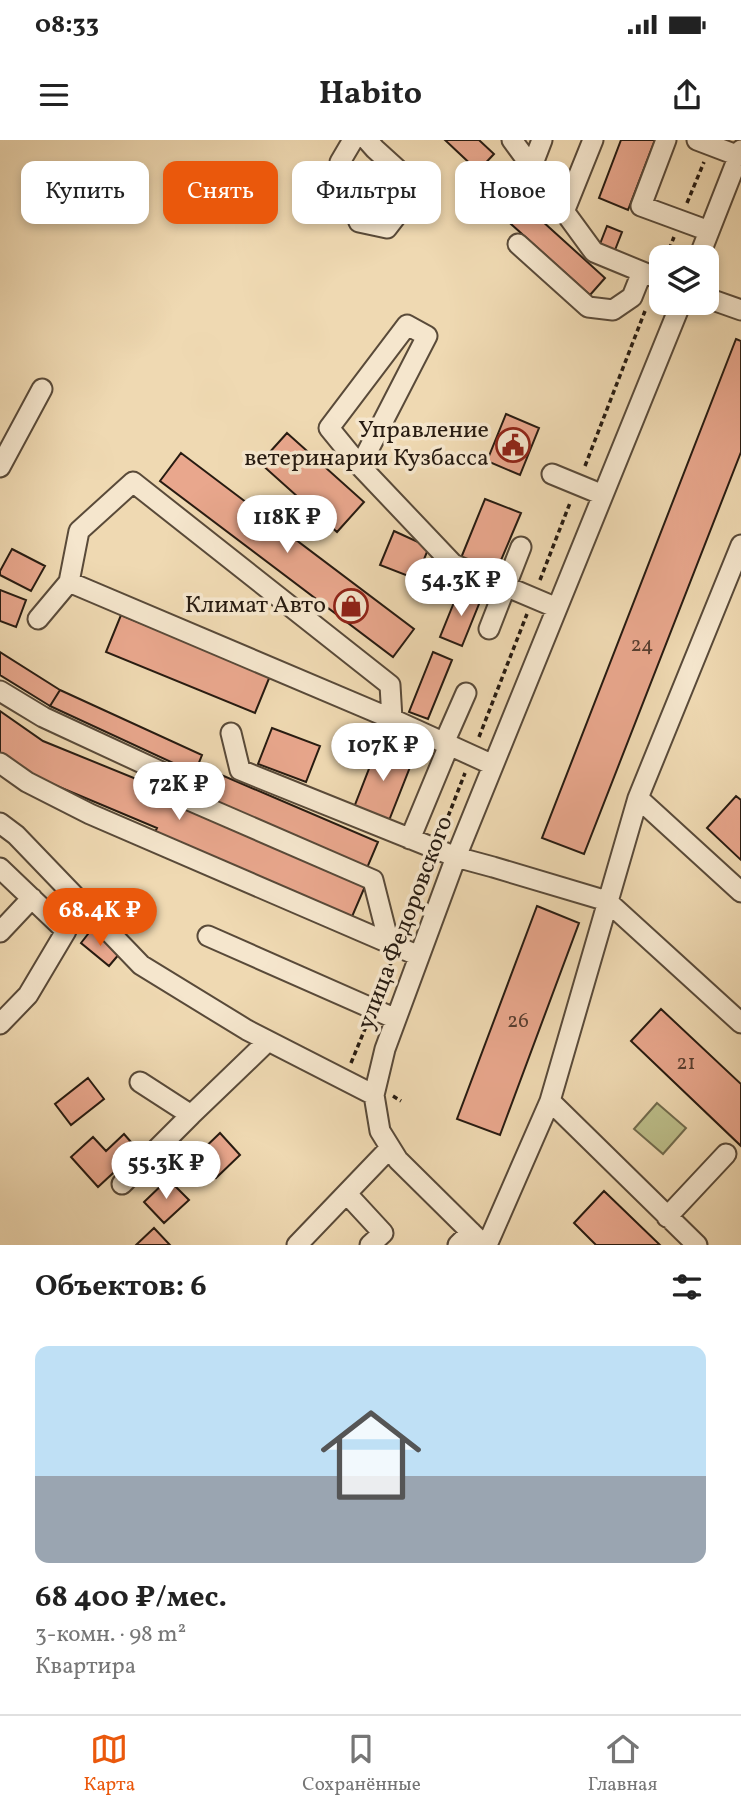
<!DOCTYPE html>
<html lang="ru">
<head>
<meta charset="utf-8">
<style>
	:root { --surface:#fff; --page:#f6f6f6; --text:#222; --muted:#767676; --line:#e0e0e0; --accent:#ea580c }
	body { margin:0; font-family:Vollkorn,serif; background:var(--page); color:var(--text); height:100vh; display:flex; flex-direction:column; font-size:26px; white-space:nowrap }
	* { box-sizing:border-box; margin:0 }
	p { font-size:23px; color:var(--muted) }
	.icon { flex:none; width:38px; height:38px; fill:none; stroke:currentColor; stroke-width:2; stroke-linecap:round; stroke-linejoin:round }
	.map { position:relative; height:1105px; overflow:hidden }
	.details { display:flex; flex-direction:column; background:var(--surface); flex:1 }
	.details>* { flex:none }
	.hud { position:absolute; left:21px; top:21px; width:700px; height:63px; display:flex; gap:14px }
	.controls { position:absolute; left:649px; top:105px; display:grid; gap:14px }
	.controls a { display:grid; place-items:center; width:70px; height:70px; border-radius:14px; background:var(--surface); box-shadow:0 4px 10px #0003; font-size:35px }
	.price { position:absolute; translate:-50% -60px; padding:0 16px; border-radius:24px; background:#fff; color:#222; font-size:23px; line-height:46px; filter:drop-shadow(0 2px 4px #0008) }
	.price::after { content:''; position:absolute; left:50%; top:42px; width:21px; height:16px; margin-left:-10px; background:inherit; clip-path:polygon(0 0,100% 0,50% 100%) }
	.price.current { background:var(--accent); color:#fff }
	ul { padding:0; list-style:none }
	li { display:grid; align-content:center; gap:14px; height:371px; padding:0 35px }
	li span { display:grid; place-items:center; height:217px; border-radius:14px; color:#555 }
	li>.icon { margin-inline-start:auto }
	span .icon { width:126px; height:126px; fill:#fffc; stroke-width:1 }
	li b { font-size:30px }
	h2 { display:flex; justify-content:space-between; align-items:center; height:84px; padding:0 35px; font-size:30px }
	.pill { padding:0 24px; border-radius:14px; background:var(--surface); box-shadow:0 4px 10px #0003; font-size:24px; line-height:63px }
	.pill.current { background:var(--accent); color:#fff }
	.status { display:flex; justify-content:space-between; align-items:center; height:49px; padding:0 35px; background:var(--surface); direction:ltr }
	.status svg { height:19px; fill:currentColor }
	header { display:flex; justify-content:space-between; align-items:center; height:91px; padding:0 35px; background:var(--surface); font-size:32px; font-weight:700 }
	.menu { display:flex; justify-content:space-around; align-items:center; height:98px; border-top:2px solid var(--line); background:var(--surface); font-size:19px; color:var(--muted) }
	.menu a { display:grid; justify-items:center; gap:4px }
	.menu .current { color:var(--accent) }
	.map>svg:first-child { display:block }
	.green { fill:#bcbe8a; stroke:#726c4e; stroke-width:2 }
	.building { fill:#e9a78d; stroke:#271b11; stroke-width:2 }
	.lines { fill:none; stroke-linecap:round; stroke-linejoin:round }
	.minor-casing { stroke:#594a39; stroke-width:23 }
	.path { stroke:#271b11; stroke-width:3.5; stroke-dasharray:5 3.5; stroke-linecap:butt }
	.minor { stroke:#f5e6cd; stroke-width:19 }
	.labels { text-anchor:middle; dominant-baseline:central; stroke-width:7; stroke-linejoin:round; paint-order:stroke }
	.number-label { font-size:21px; fill:#583e30 }
	.poi-label { font-size:24px; fill:#271b11; stroke:#f5e6cd; text-anchor:end }
	.street-label { font-size:24px; fill:#271b11; stroke:#f5e6cd }
</style>
</head>
<body>
<div class="status"><b>08:33</b><svg viewBox="0 0 49 12"><path d="M0 12V9h3v3zM5 12V6h3v6zM10 12V3h3v9zM15 12V0h3v12zM26 1h20v11H26zM47 4h2v5h-2z"/></svg></div>
<header><svg class="icon" aria-label="menu" viewBox="0 0 24 24"><path d="M4 6h16M4 12h16M4 18h16"/></svg>Habito<svg class="icon" aria-label="share" viewBox="0 0 24 24"><path d="M12 15V3M7 8l5-5 5 5M5 13v7h14v-7"/></svg></header>
<div class="map">
<svg width="741" height="1105" viewBox="0 0 741 1105">
	<rect width="100%" height="100%" fill="#efd9b2"/>
	<filter id="stains"><feTurbulence type="fractalNoise" baseFrequency=".00286" numOctaves="4"/><feColorMatrix values="0 0 0 0 .2 0 0 0 0 .09 0 0 0 0 .02 0 0 0 .5 -.17"/></filter>
	<radialGradient id="worn" r=".72"><stop offset=".6" stop-color="#630" stop-opacity="0"/><stop offset="1" stop-color="#630" stop-opacity=".3"/></radialGradient>
	<path class="green" d="M657,963L686,988L663,1014L634,989Z"/>
	<path class="building" d="M445,0H479L494,14L478,31Z
		M621,0H655L628,70L599,58Z
		M498,41L605,138L590,155L482,58Z
		M607,86L622,92L615,110L600,104Z
		M736,199L741,201V312L584,714L542,698Z
		M506,274L539,288L520,335L487,321Z
		M287,293L364,362L337,392L260,323Z
		M181,313L414,489L393,517L160,341Z
		M485,359L521,373L496,432L461,418Z
		M394,391L429,407L416,439L380,425Z
		M12,409L45,426L31,451L0,435V431Z
		M0,450L26,460L16,487L0,481Z
		M459,450L481,459L462,506L440,497Z
		M121,475L270,536L255,573L106,512Z
		M0,512L60,550L50,566L0,535Z
		M433,512L452,520L428,579L409,572Z
		M60,550L202,615L198,625L378,702L367,728L190,650L197,634L50,566Z
		M0,571L43,601L178,656V665L366,744L351,779L153,696L157,688L26,633L0,615Z
		M272,588L320,606L306,642L258,624Z
		M379,603L414,617L388,683L353,670Z
		M736,656L741,660V720L707,688Z
		M537,766L579,783L500,995L457,979Z
		M92,789L120,813L109,826L81,803Z
		M661,869L741,944V1006L631,901Z
		M88,938L104,959L71,985L55,964Z
		M220,993L240,1015L216,1038L196,1016Z
		M124,994L138,1010L98,1047L71,1017L93,997L106,1011Z
		M168,1039L189,1060L164,1083L144,1062Z
		M604,1051L660,1105H596L574,1083Z
		M154,1088L170,1105H136Z"/>
	<g class="lines">
		<g class="minor-casing">
			<path id="minor" d="M353,0L340,22L348,55L359,82L387,88L407,62L411,46L397,29L375,9L367,0
				M512,0L594,112L662,140
				M666,0L641,66L709,91
				M697,0L739,16
				M532,26L542,0
				M564,72L593,0
				M518,104L588,167L613,170L632,157L642,132
				M699,117L741,10
				M707,158L741,170
				M360,326L427,196L407,185L329,288L360,326L453,424L557,468
				M0,327L42,249
				M552,334L603,355
				M38,479L69,442
				M489,489L521,407
				M0,551L43,577L168,635L191,661L373,740L389,803
				M392,579L69,442L79,391L133,342L390,545L392,579L493,625
				M231,593L240,630L456,717L493,727L607,761L741,883
				M444,603L466,553
				M0,623L27,642L90,674L419,816
				M638,658L741,752
				M0,683L16,695L141,825L247,890L374,955
				M410,699L449,605
				M0,728L66,791L28,855L0,884
				M0,792L32,758
				M208,796L396,879
				M140,942L191,975L268,901
				M550,961L697,1105
				M122,1044L191,975
				M347,1054L383,1093L370,1105
				M667,1077L726,1014
				M297,1105L390,1008
				M458,1105L471,1092
				M484,1105L398,1020L380,991L374,955L385,909L456,717L681,163
				M487,1105L550,961L638,658L741,405"/>
		</g>
		<path class="path" d="M687,63L704,22
			M666,117L674,97
			M585,326L645,171
			M540,440L570,363
			M479,597L527,474
			M442,692L465,633
			M405,786L429,725
			M380,851L391,823
			M351,923L367,884
			M393,956L401,961"/>
		<use href="#minor" class="minor"/>
	</g>
	<defs>
		<g id="civic-ring" transform="scale(1.75)"><circle r="9.5" fill="#f5e6cd" stroke="#8f2418" stroke-width="1.5"/><path d="M-.6-6.5H3V-4.5H.6V-3L4-1V1h2V6H-6V1h2V-1L-.6-3ZM-1.2 2.5V6h2.4V2.5Z" fill="#8f2418"/></g>
		<g id="shop-ring" transform="scale(1.75)"><circle r="9.5" fill="#f5e6cd" stroke="#8f2418" stroke-width="1.5"/><path d="M-5-2.5h2.3a2.7 3.5 0 0 1 5.4 0H5L5.5 6h-11ZM-1.5-2.5h3a1.5 2.3 0 0 0-3 0Z" fill="#8f2418"/></g>
	</defs>
	<g fill-rule="evenodd">
		<use href="#civic-ring" x="513" y="305"/>
		<use href="#shop-ring" x="351" y="466"/>
	</g>
	<g class="labels">
		<g class="number-label">
			<text x="642" y="505">24</text>
			<text x="518" y="881">26</text>
			<text x="686" y="923">21</text>
		</g>
		<g class="poi-label">
			<text x="489" y="291">Управление<tspan x="489" dy="28">ветеринарии Кузбасса</tspan></text>
			<text x="326" y="466">Климат Авто</text>
		</g>
		<g class="street-label">
			<text transform="translate(406 783) rotate(-69)">улица Федоровского</text>
		</g>
	</g>
	<rect width="100%" height="100%" filter="url(#stains)"/>
	<rect width="100%" height="100%" fill="url(#worn)"/>
</svg>
<div class="controls">
<a><svg class="icon" aria-label="layers" viewBox="0 0 24 24"><path d="M12 4l9 5-9 5-9-5zM3 14l9 5 9-5"/></svg></a>
</div>
<b class="price" style="left:287px;top:415px">118K ₽</b>
<b class="price" style="left:461px;top:478px">54.3K ₽</b>
<b class="price" style="left:383px;top:643px">107K ₽</b>
<b class="price" style="left:179px;top:682px">72K ₽</b>
<b class="price current" style="left:100px;top:808px">68.4K ₽</b>
<b class="price" style="left:166px;top:1061px">55.3K ₽</b>
<div class="hud">
<a class="pill">Купить</a>
<a class="pill current">Снять</a>
<a class="pill">Фильтры</a>
<a class="pill">Новое</a>
</div>
</div>
<section class="details">
<h2>Объектов: 6<svg class="icon" aria-label="filters" viewBox="0 0 24 24"><path d="M4 7h16M4 17h16"/><circle cx="9" cy="7" r="2"/><circle cx="15" cy="17" r="2"/></svg></h2>
<ul>
<li><span style="background:linear-gradient(#bfe0f5 60%,#9aa5b1 0)"><svg class="icon" aria-label="home" viewBox="0 0 24 24"><path d="M3 11l9-7 9 7M6 9v11h12V9"/></svg></span><div><b>68 400 ₽/мес.</b><p>3-комн. · 98 m²</p><p>Квартира</p></div></li>
</ul>
</section>
<nav class="menu">
<a class="current"><svg class="icon" aria-label="map" viewBox="0 0 24 24"><path d="M3 6l6-2 6 2 6-2v14l-6 2-6-2-6 2zM9 4v14M15 6v14"/></svg>Карта</a>
<a><svg class="icon" aria-label="saved" viewBox="0 0 24 24"><path d="M7 4h10v16l-5-4-5 4z"/></svg>Сохранённые</a>
<a><svg class="icon" aria-label="home" viewBox="0 0 24 24"><path d="M3 11l9-7 9 7M6 9v11h12V9"/></svg>Главная</a>
</nav>
</body>
</html>
